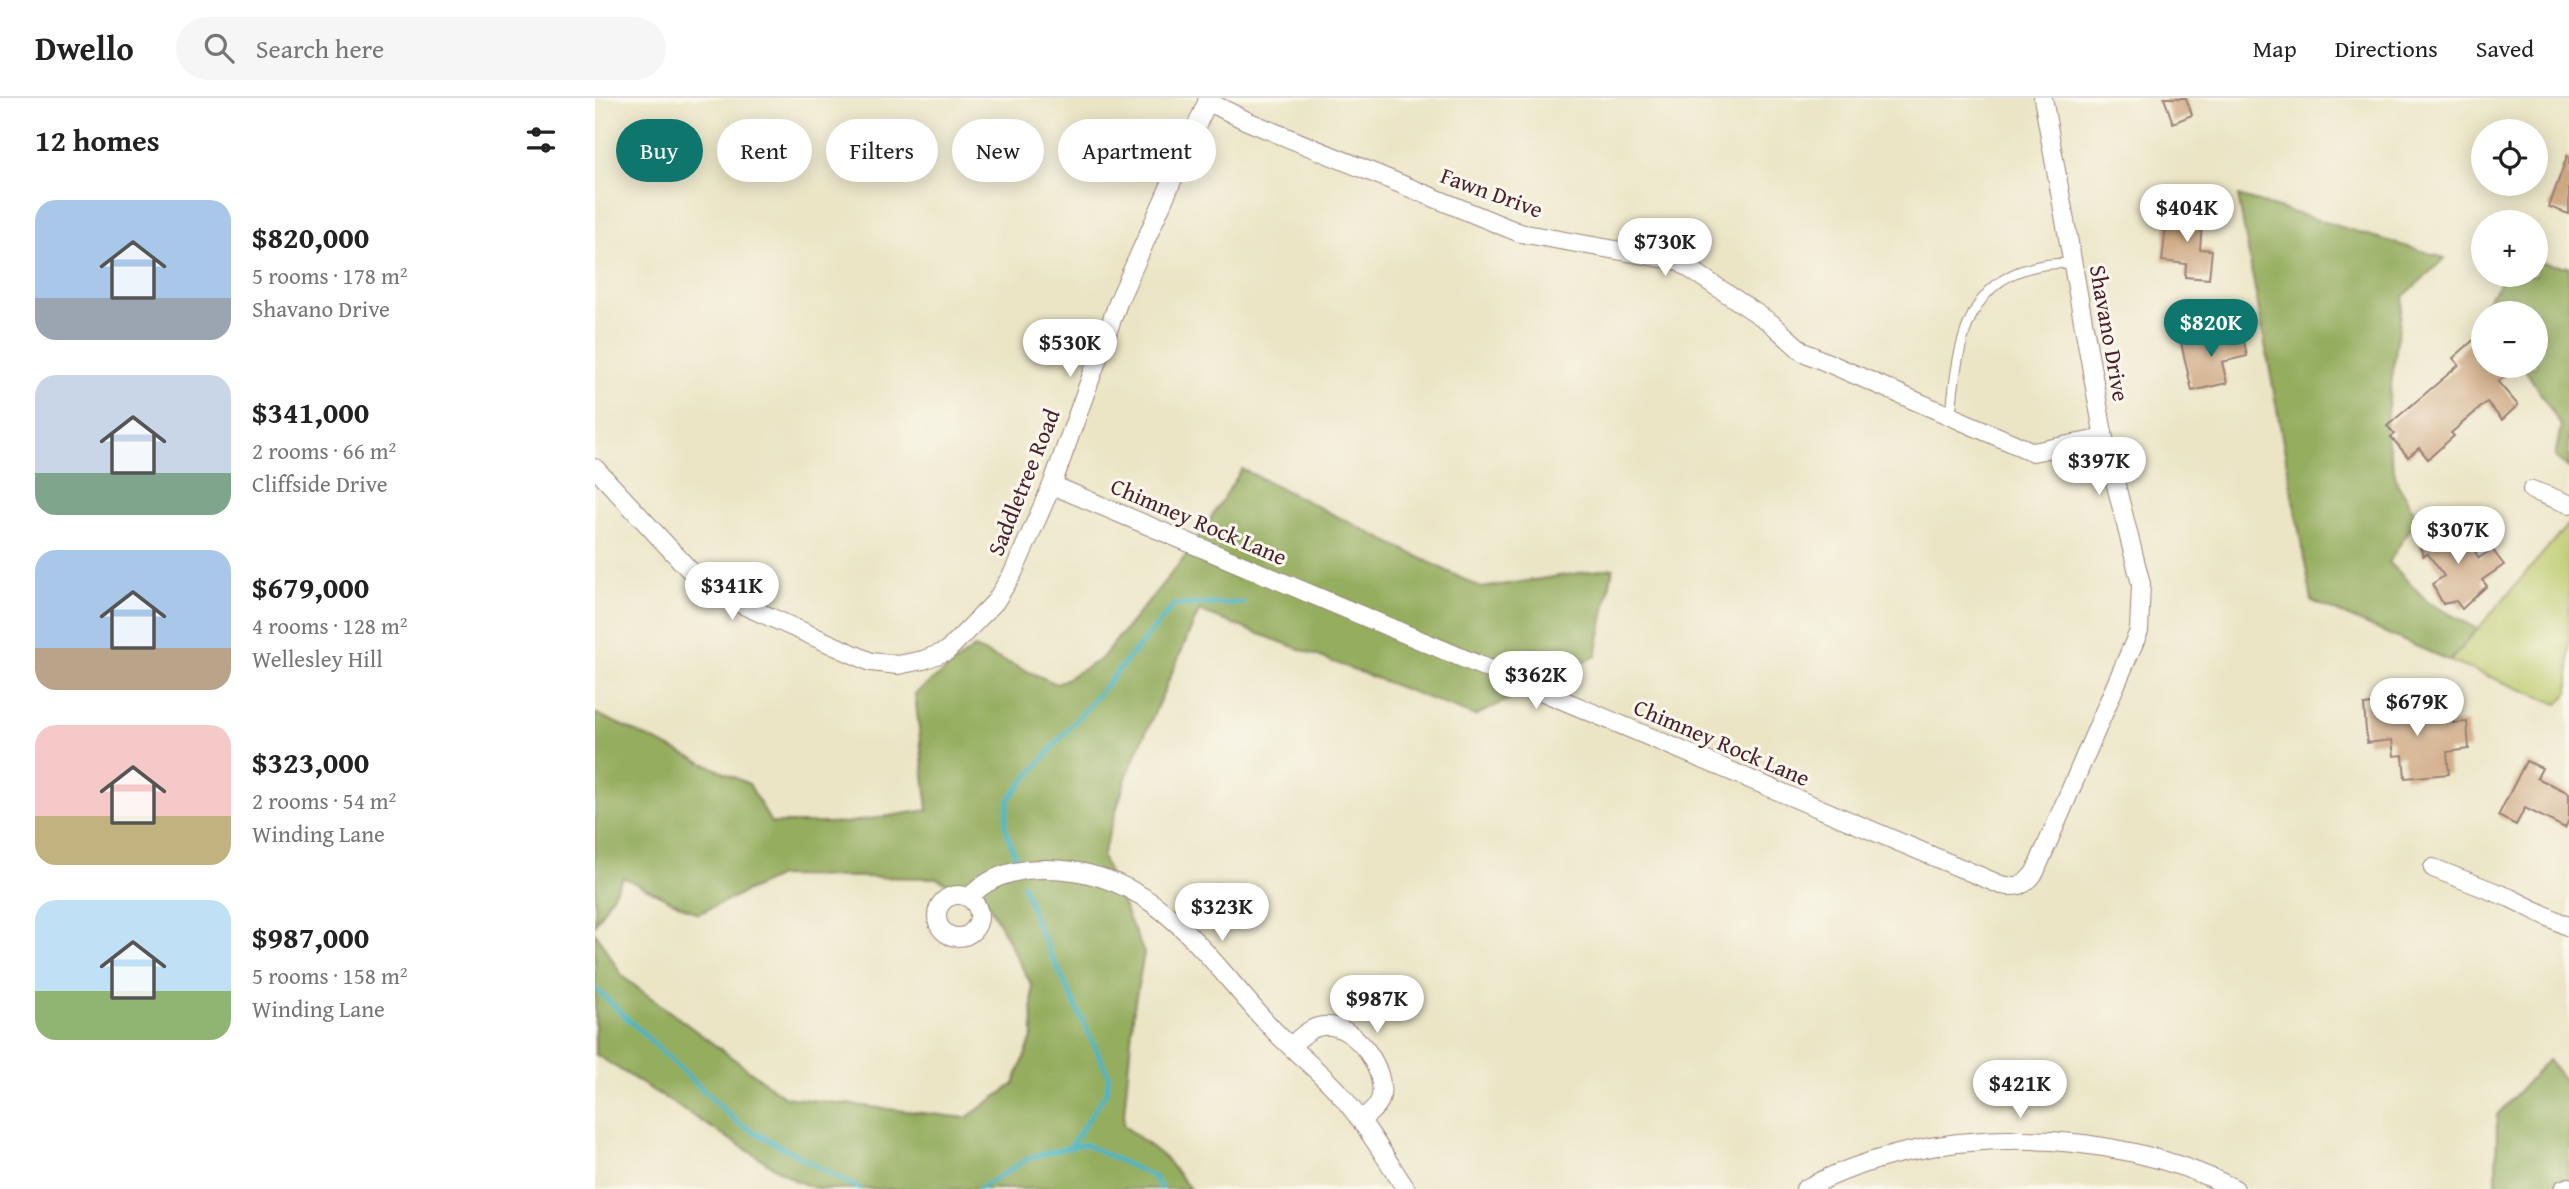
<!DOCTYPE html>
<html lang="en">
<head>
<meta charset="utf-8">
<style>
	:root { --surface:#fff; --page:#f6f6f6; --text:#222; --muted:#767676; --line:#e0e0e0; --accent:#0f766e }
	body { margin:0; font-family:"Gentium Book Plus",serif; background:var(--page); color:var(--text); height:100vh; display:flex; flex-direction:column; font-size:26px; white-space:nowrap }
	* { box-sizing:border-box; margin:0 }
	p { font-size:23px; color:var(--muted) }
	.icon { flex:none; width:38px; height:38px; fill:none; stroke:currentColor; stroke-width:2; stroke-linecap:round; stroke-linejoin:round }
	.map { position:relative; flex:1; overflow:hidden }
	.details { display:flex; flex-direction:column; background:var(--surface); width:595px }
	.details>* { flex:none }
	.hud { position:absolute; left:21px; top:21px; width:665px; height:63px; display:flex; gap:14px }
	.buttons { position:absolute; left:1876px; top:21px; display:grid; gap:14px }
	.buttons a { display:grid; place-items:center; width:77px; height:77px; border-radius:50%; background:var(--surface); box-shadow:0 4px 18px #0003; font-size:35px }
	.price { position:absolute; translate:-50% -60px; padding:0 16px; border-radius:24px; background:#fff; color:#222; font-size:23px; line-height:46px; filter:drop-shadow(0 2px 4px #0008) }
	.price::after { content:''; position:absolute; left:50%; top:42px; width:21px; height:16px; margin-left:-10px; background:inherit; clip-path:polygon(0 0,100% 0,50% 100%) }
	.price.on { background:var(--accent); color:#fff }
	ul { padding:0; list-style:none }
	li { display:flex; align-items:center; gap:21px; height:175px; padding:0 35px }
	li span { display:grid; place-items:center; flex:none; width:196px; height:140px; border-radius:21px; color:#555 }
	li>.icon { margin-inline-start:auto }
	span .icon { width:84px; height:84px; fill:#fffc; stroke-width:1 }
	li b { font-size:30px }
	h2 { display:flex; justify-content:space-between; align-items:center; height:84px; padding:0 35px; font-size:30px }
	.tag { padding:0 24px; border-radius:32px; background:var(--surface); box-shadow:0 4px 18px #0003; font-size:24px; line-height:63px }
	.tag.on { background:var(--accent); color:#fff }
	header { display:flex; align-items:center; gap:42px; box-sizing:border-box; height:98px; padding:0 35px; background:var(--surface); border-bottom:2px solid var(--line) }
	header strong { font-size:33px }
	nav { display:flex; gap:38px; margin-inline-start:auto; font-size:24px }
	.search { width:490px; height:63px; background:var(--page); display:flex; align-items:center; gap:18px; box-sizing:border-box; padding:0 24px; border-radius:38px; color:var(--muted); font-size:26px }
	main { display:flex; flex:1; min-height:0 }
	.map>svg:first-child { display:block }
	.green { fill:#bbc96b; stroke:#82744b; stroke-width:2 }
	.forest { fill:#94ad5f; stroke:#6f6645; stroke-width:2 }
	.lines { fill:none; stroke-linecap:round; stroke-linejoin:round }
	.stream { stroke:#4ab6c6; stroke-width:4.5 }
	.building { fill:#cba279 }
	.lane-casing { stroke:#9a8278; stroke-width:11 }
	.street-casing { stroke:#9a8278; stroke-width:20 }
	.lane { stroke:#fff; stroke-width:9 }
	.street { stroke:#fff; stroke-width:18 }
	.labels { text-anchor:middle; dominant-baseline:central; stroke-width:6; stroke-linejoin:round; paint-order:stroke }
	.street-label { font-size:23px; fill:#4a1f2b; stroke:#fbf7ec }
</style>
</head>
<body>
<header>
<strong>Dwello</strong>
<div class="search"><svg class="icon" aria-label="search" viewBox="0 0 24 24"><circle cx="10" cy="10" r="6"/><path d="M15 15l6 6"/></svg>Search here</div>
<nav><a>Map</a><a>Directions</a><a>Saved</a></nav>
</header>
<main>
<section class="details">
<h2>12 homes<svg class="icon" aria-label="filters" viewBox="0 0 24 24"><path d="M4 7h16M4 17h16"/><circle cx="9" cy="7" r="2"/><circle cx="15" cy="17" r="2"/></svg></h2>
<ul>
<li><span style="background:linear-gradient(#a9c7e8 70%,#9aa5b1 0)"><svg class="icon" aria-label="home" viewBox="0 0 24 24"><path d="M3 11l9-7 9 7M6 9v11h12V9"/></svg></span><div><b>$820,000</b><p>5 rooms · 178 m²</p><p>Shavano Drive</p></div></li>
<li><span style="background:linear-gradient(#c9d6e8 70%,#7fa58c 0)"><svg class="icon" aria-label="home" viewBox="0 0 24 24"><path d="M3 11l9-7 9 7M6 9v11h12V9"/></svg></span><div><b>$341,000</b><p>2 rooms · 66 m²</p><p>Cliffside Drive</p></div></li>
<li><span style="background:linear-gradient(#a9c7e8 70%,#b9a48a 0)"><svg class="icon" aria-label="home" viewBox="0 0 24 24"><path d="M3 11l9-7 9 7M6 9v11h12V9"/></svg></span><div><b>$679,000</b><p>4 rooms · 128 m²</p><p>Wellesley Hill</p></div></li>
<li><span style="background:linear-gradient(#f6c9c9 65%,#c2b280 0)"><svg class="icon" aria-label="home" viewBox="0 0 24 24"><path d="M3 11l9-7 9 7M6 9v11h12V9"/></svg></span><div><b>$323,000</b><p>2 rooms · 54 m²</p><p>Winding Lane</p></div></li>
<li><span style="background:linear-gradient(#bfe0f5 65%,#8fb573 0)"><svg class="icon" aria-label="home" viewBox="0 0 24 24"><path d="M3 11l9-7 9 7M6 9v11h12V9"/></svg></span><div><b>$987,000</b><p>5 rooms · 158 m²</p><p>Winding Lane</p></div></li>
</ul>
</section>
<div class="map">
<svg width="1974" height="1091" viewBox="0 0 1974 1091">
	<rect width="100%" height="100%" fill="#fbf7ec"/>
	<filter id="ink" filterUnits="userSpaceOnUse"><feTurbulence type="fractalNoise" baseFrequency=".0143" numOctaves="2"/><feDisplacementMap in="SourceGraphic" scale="14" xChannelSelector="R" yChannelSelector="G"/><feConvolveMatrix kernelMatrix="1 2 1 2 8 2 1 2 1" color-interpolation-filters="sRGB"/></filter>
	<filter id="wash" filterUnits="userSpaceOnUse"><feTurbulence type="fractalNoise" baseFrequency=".00686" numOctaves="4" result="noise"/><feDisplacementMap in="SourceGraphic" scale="28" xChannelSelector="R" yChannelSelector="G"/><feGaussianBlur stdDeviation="1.57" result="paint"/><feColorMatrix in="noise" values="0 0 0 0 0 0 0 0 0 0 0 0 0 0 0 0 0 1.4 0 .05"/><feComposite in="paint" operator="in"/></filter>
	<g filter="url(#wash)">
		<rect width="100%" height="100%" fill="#ebe5c6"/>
		<path class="green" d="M1974,425V594L1963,606L1855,563Z"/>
		<path class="forest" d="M1643,98L1850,160L1808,199L1790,331L1802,385L1822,419L1794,464L1833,504L1882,531L1855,563L1717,503Z
			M1941,164L1974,169V370L1960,359L1966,328L1928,268H1941V215H1896L1889,205L1912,177H1941Z
			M647,371L886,490L1018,470L1001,558L880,618L604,513L532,677L507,759L549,855L539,909L528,1027L570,1060L595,1091H224L201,1083L0,956V834L28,879L190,999L371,1020L419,986L438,937L437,888L392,803L341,780L184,778L103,816L28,779L0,826V615L154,686L176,725H249L333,712L320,596L379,550L462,586L506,561L594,454Z
			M1953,962L1974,988V1091H1901L1902,1017Z"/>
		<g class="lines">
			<path class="stream" d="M421,761L410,728L414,701L579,507L649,505
				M428,786L441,825L514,978L511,995L474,1050
				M0,890L143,1025L264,1091
				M384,1091L436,1059L489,1046L559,1079L566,1091"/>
		</g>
		<g id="blocks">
			<path class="building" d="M1569,0H1591L1597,17L1578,25Z
				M1972,58L1974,59V116L1954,109Z
				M1573,112L1608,115L1605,151L1617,152L1614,181L1590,179L1591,166L1567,163Z
				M1625,235L1627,243L1648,238L1652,258L1627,264L1632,285L1597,293L1586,245Z
				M1882,239L1888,246V268H1907L1913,275L1903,284L1923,307L1907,322L1892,304L1856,335L1859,338L1833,361L1824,350L1813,359L1796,339L1800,336L1792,328L1864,267L1858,260Z
				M1863,428L1884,460L1897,451L1909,467L1887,482L1892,488L1867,511L1861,503L1848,506L1837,486L1849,478L1833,456L1828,458L1822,440Z
				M1791,604V610L1811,608L1813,620L1857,616L1858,625L1872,624L1874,651L1852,654L1854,676L1810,680L1808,657L1799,658L1797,642L1772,645L1769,607Z
				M1931,663L1947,670L1942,680L1974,695V722L1970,730L1930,710L1921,727L1903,718Z"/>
		</g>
	</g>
	<g filter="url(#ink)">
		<use href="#blocks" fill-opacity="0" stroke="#9a8278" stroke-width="2"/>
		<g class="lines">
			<g class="lane-casing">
				<path id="lane" d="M1356,318C1363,234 1376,164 1477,165"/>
			</g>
			<g class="street-casing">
				<path id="street" d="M612,3L652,23L925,135L1083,163L1176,225L1208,254L1438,354L1509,340
					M0,370L101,479L128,498L276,564L303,567L328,562L352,553L400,504L418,475L457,387L524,202L614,0
					M457,387L1406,787C1423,790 1430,788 1440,774L1544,533L1546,486L1509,340L1448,0
					M1937,392L1974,406
					M1838,770L1915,800L1974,829
					M342 818a21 21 0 1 1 42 0a21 21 0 1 1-42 0Z
					M374,800C393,778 422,771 450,771C559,771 606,853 672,925C694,950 722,970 744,995C770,1025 790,1059 811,1091
					M696,948C705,940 715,929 728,928C760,924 794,974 785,1002C782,1010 772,1017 766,1022
					M1210,1091C1335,1024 1515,1027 1640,1091
					M1968,1091L1974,1089"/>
			</g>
			<use href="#lane" class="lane"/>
			<use href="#street" class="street"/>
		</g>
	</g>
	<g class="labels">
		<g class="street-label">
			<text transform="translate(897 94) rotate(20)">Fawn Drive</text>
			<text transform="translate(1515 235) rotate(80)">Shavano Drive</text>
			<text transform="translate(428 384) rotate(-68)">Saddletree Road</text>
			<text transform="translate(604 423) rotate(23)">Chimney Rock Lane</text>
			<text transform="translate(1127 644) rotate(23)">Chimney Rock Lane</text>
		</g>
	</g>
</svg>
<div class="buttons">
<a><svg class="icon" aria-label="locate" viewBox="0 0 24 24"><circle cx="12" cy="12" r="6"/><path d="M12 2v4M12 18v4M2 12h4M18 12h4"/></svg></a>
<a>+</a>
<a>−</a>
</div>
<b class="price" style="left:1592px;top:146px">$404K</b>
<b class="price" style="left:1070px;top:180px">$730K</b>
<b class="price on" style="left:1616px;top:261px">$820K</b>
<b class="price" style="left:475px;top:281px">$530K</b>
<b class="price" style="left:1504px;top:399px">$397K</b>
<b class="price" style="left:1863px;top:468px">$307K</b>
<b class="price" style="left:137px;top:524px">$341K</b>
<b class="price" style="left:941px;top:613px">$362K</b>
<b class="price" style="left:1822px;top:640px">$679K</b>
<b class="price" style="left:627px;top:845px">$323K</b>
<b class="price" style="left:782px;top:937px">$987K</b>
<b class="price" style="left:1425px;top:1022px">$421K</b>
<div class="hud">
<a class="tag on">Buy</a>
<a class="tag">Rent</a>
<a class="tag">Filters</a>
<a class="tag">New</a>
<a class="tag">Apartment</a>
</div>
</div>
</main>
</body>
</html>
